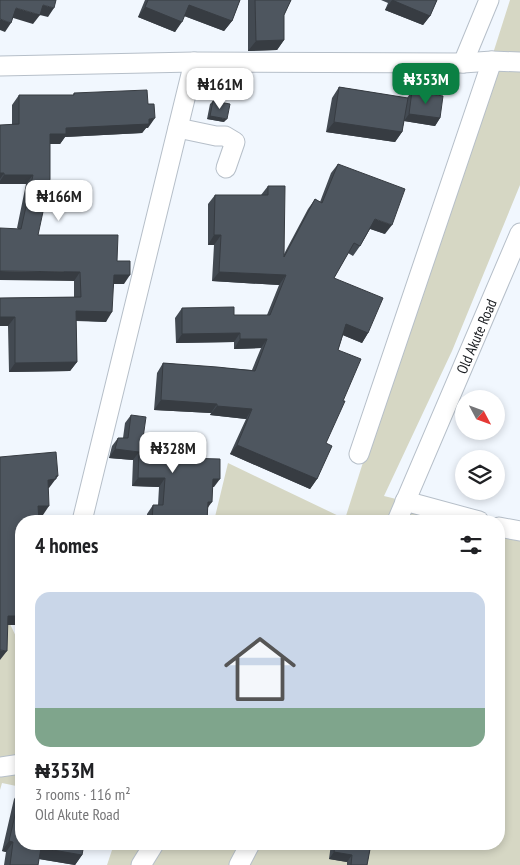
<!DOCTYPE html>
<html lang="en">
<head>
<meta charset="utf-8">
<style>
	:root { --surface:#fff; --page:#f6f6f6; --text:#202124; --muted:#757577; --line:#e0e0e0; --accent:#0b8043 }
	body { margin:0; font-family:"PT Sans Narrow",sans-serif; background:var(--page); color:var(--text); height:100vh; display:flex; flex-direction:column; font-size:19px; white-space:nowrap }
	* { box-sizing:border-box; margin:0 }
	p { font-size:16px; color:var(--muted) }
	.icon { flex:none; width:28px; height:28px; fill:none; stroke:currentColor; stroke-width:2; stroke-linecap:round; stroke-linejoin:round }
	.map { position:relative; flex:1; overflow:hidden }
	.sheet { position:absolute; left:15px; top:515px; width:490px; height:335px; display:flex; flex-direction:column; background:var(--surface); border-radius:20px; box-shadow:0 2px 8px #0003 }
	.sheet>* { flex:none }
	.needle { width:32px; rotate:131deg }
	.buttons { position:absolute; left:455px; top:390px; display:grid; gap:10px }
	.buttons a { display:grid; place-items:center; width:50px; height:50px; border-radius:50%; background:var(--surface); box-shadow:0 2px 8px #0003; font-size:25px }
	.price { position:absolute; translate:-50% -42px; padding:0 11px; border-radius:10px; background:#fff; color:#222; font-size:16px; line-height:32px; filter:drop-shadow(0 1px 2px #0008) }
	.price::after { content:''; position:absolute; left:50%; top:30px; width:15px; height:11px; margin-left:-8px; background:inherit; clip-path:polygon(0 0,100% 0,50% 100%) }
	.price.active { background:var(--accent); color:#fff }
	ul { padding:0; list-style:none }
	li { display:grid; align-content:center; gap:10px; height:265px; padding:0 20px }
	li+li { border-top:1px solid var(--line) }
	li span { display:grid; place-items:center; height:155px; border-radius:15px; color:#555 }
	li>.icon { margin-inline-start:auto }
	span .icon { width:90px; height:90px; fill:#fffc; stroke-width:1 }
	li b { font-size:21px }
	h2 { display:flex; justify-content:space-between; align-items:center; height:60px; padding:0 20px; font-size:21px }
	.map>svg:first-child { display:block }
	.green { fill:#d6d7c4 }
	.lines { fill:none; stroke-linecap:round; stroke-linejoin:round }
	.minor-casing { stroke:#b6bfc9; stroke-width:21 }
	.minor { stroke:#fff; stroke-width:19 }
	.wall { fill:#434a52 }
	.shaded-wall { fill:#373c42 }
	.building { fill:#4e565f; stroke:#373c42 }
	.labels { text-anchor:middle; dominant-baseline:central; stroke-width:5; stroke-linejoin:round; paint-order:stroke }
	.street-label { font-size:15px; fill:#181b1f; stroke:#fff }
</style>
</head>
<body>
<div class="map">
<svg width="520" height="865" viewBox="0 0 520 865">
	<rect width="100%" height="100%" fill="#f1f7fe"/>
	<path class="green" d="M510,0H520V185L452,351L384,496L485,521H214L228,463L345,519Z
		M499,525L520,530V865H107L114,844H499Z
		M0,603L21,647V741L17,764L21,760V787L2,783L0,790Z"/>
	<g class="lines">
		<g class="minor-casing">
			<g id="minor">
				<path d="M463,63L489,0"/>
				<path d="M0,66L194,62L463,63L492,61L520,62"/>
				<path d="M178,128L216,136H225L235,142L226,168"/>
				<path d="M359,454L492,61"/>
				<path d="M405,501L479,521"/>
				<path d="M82,521L194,62"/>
				<path id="s1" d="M397,521L520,233"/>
				<path d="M499,527L520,531"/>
				<path d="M0,767L21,764"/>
				<path d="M141,865L154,844"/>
				<path d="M239,865L250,844"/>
			</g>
		</g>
		<use href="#minor" class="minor"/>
	</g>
	<path class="wall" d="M145,0H240L232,21L224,31L184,16L175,32L138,17Z
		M248,0H291L284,15V40L277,50L248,51Z
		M381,0H437L430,16L423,25L385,10L388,3Z
		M339,87L407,98L412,91L440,118L435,126L404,121L402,132L395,142L326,132L332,98Z
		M74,93L148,128H146L142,133L65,137L60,144H50L38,235L117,261L124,284H114L106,322L76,321L77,362L70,371L9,372L8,326L0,298L74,297V281L17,228L26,184H0V125H12V105L19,95H73Z
		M213,101L224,122L207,119L210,104Z
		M338,164L385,234L370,229L360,246L353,256L348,253L334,278L368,333L362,343L343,335L338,350L326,443L317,479L310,489L230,454L246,419L210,415L211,413L154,410L157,373L163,363L252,370L261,348L234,349V342L176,343L175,318L182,308L234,315H267L279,285L212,281L214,245H208V204L215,195H261L268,186L284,254L308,209L315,199L320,202L331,173Z
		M131,415L143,438L184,458L214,487H213L208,508L207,521H147V514L153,505H158L159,487L132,486L133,460L109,458L112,446L118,438H123L125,423Z
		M21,789L82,855L75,865L39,859L38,865H4L6,852L2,851L14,799Z
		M331,844H371L367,865H347V862L329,859Z"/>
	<path class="shaded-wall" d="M392,0L430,16L423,25L385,10Z
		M43,5L54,8L48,17L36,14Z
		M189,5L232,21L224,31L182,15Z
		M145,7L182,22L175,32L138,17Z
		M16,8L40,15L33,24L10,17Z
		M0,19L11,23L5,32L0,30Z
		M284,40L277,50L248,51L256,41Z
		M409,114L440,118L435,126L404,121Z
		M210,116L227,119L224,122L207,119Z
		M155,118L148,128H146L142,133L65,137L60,144H44L50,134L66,128Z
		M334,122L402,132L395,142L326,132Z
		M0,173H4L0,179Z
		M4,175H33L26,184H0V181Z
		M375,219L392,225L385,234L368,228Z
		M214,235H221L214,245H208Z
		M0,271L80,272L74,281L0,280Z
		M219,272L286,275L279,285L212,281Z
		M114,275H130L124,284H107Z
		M76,311L112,312L106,322L70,320Z
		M0,317H15L8,326H0Z
		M346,324L368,333L362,343L340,334Z
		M240,333L234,342L176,343L182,334Z
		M240,339H267L261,348L234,349Z
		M77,362L70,371L9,372L15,363Z
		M161,400L217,404L211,413L154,410Z
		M217,406L252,409L246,419L210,415Z
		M237,445L317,479L310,489L230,454Z
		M115,449L139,452L133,460L109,458Z
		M56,476H58L49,488L41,489L48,480Z
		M138,478H165L159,487L132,486Z
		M213,479H220L214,487H207Z
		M208,502H212L206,510Z
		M38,506H49L43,515H32Z
		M185,520L207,521H184Z
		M8,616H21V625H2Z
		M0,650L7,651L0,660Z
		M9,841L13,842L6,852L2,851Z
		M41,848L82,855L75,865L33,858Z
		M334,852L352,855L347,862L329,859Z"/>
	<path class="building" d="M0,0H56L54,8L43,5L40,15L16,8L11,23L0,19Z
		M148,0H240L232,21L189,5L182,22L145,7Z
		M255,0H291L284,15V40L256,41Z
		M392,0H437L430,16Z
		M339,87L408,98L402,132L334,122Z
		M147,90L148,104H154L155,118L149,119V124L66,128V134H50V179L38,235H118L117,261H130V275H114L112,312L76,311L77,362L15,363V317H0V298L81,297L80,272L0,271V228L21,229L33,175H4V173H0V125L19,124V95H74V93Z
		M412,91L443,96L440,118L409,114Z
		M213,101L230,104L227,119L210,116Z
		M338,164L405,189L392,225L375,219L360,246L354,243L334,278L383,298L368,333L346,324L338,350L361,359L343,401H345L326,443L332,446L317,479L237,445L252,409L217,406V404L161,400L163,363L217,367L255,371L267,339H240V333L182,334V308L234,307V315H270L286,275L219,272L221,235H214L215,195H268V186H285L284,257L315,199L322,203Z
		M131,415L146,417L143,438L184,439V458L220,459V479H213L212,502H208L207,521L185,520V521H152L153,505H163L165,478H138L139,452L115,449L118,438H128Z
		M56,452L58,476H56V479L48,480L49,506H38L39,521H21V616H8L7,651L0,650V457Z
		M21,789V844H84L82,855L41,848L38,865H10L13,842L9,841Z
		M335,844H371L367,865H351L352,855L334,852Z"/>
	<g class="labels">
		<g class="street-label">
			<text stroke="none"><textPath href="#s1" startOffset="201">Old Akute Road</textPath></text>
		</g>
	</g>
</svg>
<div class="buttons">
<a><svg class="needle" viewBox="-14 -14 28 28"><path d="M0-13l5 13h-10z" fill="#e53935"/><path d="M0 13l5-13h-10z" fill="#757577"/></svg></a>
<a><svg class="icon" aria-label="layers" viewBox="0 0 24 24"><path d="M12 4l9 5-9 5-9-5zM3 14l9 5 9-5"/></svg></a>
</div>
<b class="price active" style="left:426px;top:105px">₦353M</b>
<b class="price" style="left:220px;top:110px">₦161M</b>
<b class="price" style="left:59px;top:222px">₦166M</b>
<b class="price" style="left:173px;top:474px">₦328M</b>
<section class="sheet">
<h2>4 homes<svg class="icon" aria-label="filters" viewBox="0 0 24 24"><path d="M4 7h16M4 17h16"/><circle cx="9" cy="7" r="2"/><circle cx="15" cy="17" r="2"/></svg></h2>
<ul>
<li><span style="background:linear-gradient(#c9d6e8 75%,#7fa58c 0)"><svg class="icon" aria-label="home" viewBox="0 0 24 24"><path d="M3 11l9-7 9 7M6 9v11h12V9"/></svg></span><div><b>₦353M</b><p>3 rooms · 116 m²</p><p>Old Akute Road</p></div></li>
</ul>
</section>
</div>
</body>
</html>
